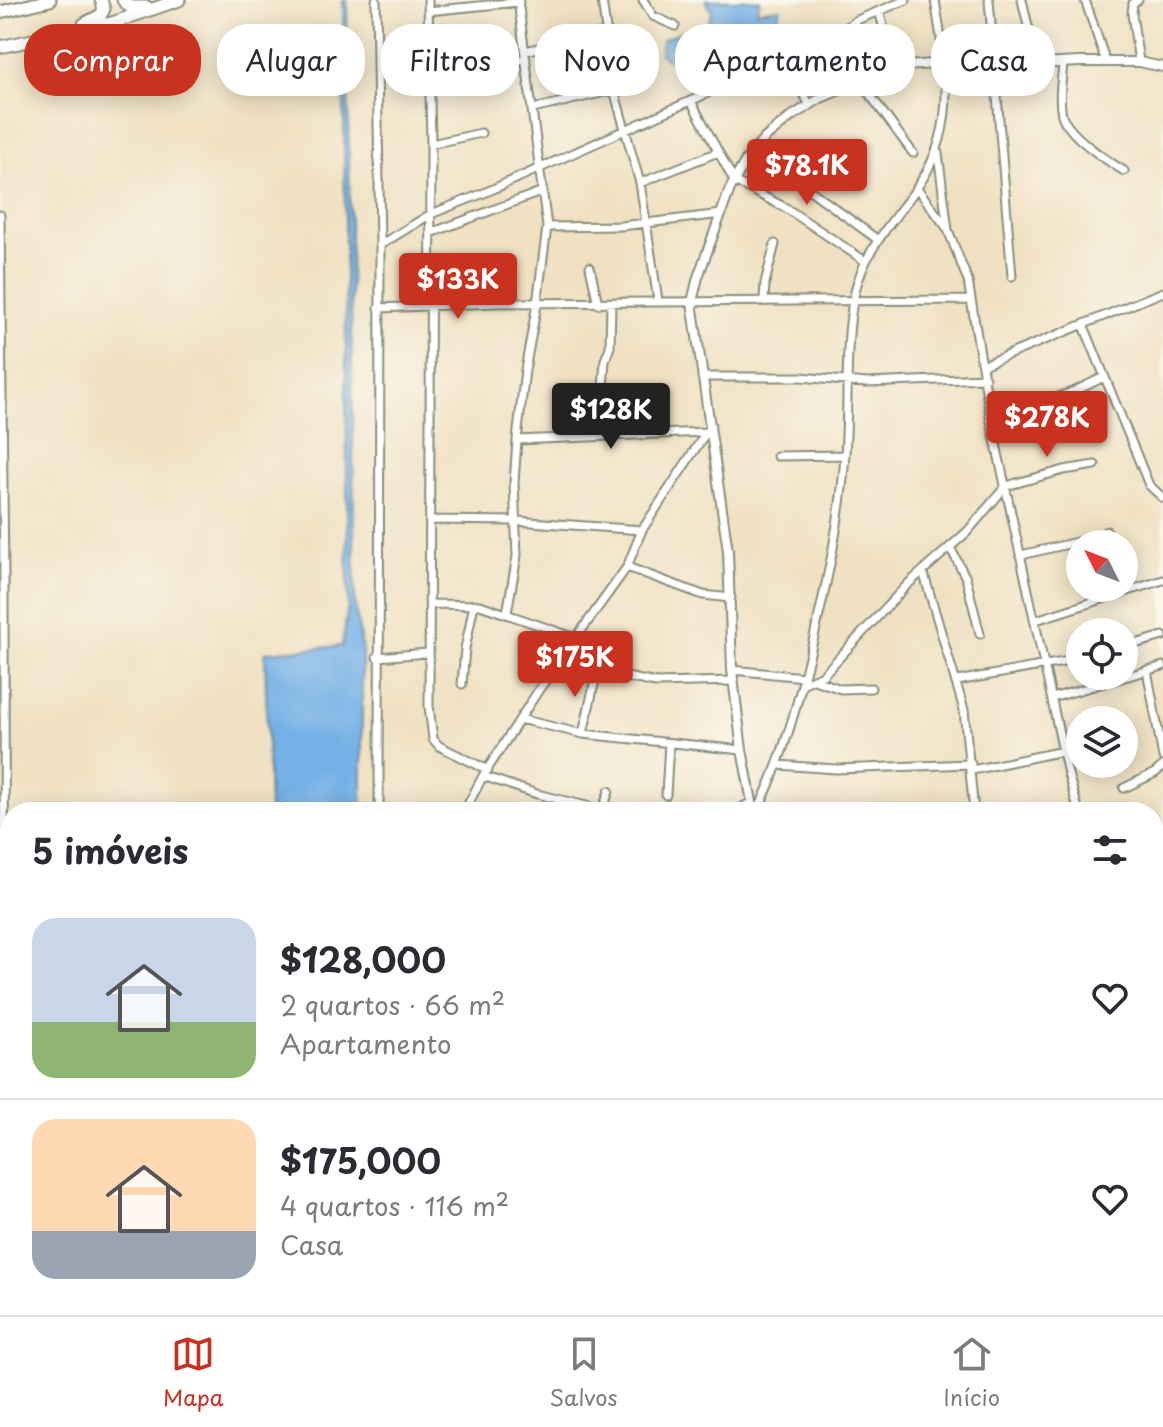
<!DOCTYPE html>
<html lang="pt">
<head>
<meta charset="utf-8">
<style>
	:root { --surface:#fff; --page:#f7f7f7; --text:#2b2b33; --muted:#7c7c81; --line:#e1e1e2; --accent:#c8321e }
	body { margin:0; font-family:"Playpen Sans",sans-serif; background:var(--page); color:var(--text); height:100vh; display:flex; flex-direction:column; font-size:30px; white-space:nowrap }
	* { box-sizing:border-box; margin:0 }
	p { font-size:26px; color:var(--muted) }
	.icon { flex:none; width:44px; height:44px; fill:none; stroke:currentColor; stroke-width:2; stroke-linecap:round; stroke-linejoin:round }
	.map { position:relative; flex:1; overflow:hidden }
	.drawer { position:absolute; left:0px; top:802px; width:1164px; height:514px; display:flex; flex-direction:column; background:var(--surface); border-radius:32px 32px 0 0; box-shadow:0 4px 20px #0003 }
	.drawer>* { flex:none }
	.banner { position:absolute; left:24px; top:24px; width:1116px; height:72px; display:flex; gap:16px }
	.needle { width:52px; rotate:312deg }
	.fabs { position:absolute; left:1066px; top:530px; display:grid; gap:16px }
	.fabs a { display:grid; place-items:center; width:72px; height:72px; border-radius:50%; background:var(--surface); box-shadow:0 4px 20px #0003; font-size:40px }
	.price { position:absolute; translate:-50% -68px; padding:0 18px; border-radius:8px; background:var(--accent); color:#fff; font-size:26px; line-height:52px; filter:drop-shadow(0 2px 4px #0008) }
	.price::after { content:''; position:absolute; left:50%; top:48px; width:24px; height:18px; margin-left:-12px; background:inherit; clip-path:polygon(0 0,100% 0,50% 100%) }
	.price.selected { background:#222; color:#fff }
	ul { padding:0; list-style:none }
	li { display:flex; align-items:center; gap:24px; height:200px; padding:0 32px }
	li+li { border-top:2px solid var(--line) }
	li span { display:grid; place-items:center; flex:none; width:224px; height:160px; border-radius:24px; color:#555 }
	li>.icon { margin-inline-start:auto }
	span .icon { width:96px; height:96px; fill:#fffc; stroke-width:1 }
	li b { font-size:34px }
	h2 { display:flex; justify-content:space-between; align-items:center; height:96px; padding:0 32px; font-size:34px }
	.chip { padding:0 28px; border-radius:32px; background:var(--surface); box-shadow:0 4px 20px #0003; font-size:28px; line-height:72px }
	.chip.selected { background:var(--accent); color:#fff }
	.dock { display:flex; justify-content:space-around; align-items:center; height:112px; border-top:2px solid var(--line); background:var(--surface); font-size:22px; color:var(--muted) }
	.dock a { display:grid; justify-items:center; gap:4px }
	.dock .selected { color:var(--accent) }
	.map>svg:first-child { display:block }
	.water { fill:#74b0e6; stroke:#4a768d; stroke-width:2 }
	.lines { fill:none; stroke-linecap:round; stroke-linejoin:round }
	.minor-casing { stroke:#888f7b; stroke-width:11 }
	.tertiary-casing { stroke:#888f7b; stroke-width:12 }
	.trunk-casing { stroke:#888f7b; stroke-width:15 }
	.minor { stroke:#fff; stroke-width:7 }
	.tertiary { stroke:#fff; stroke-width:8 }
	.trunk { stroke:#fff; stroke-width:11 }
</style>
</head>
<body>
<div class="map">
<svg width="1163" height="1315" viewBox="0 0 1163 1315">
	<rect width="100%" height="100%" fill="#fbf7ec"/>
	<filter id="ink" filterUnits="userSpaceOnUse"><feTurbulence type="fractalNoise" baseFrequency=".0125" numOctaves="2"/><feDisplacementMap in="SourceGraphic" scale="16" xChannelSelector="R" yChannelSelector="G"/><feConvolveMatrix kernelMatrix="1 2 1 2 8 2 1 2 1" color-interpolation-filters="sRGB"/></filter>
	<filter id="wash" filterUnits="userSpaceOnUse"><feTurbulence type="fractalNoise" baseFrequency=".006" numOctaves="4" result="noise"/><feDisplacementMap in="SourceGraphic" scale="32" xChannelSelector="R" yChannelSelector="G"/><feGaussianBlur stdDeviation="1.8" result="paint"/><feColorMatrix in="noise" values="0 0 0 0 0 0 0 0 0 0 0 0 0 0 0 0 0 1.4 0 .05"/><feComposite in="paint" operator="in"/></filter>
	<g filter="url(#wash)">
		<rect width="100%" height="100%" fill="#f0e1c2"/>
		<path class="water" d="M343,0H347L355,606L362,648V812H269L265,652L342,646L348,606Z
			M706,0H760L757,11L780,8L777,23L778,36L757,41L762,53L752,64L748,62L740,68L745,79L741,83L732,71L722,76L715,67L697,73L692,64L680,66L660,55L662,40L681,31L700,35L707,25L712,12Z"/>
	</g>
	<g filter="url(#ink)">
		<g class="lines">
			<g class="minor-casing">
				<path id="minor" d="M376,0L380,245L379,812
					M428,0L431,144L429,706L433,739L439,746L488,770
					M602,0L614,90L640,183L658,301
					M643,0L653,16L675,26
					M989,0L1012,276
					M1022,0L1037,65
					M1085,0L1106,62
					M1138,0L1133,3L1132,14L1139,62
					M428,11L519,2
					M879,11L895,67
					M834,36L851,83
					M525,51L608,32
					M1063,63C1062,79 1058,98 1062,115C1068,135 1106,160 1124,171
					M429,69L526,59
					M859,80L913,153
					M691,101L734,181L786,208L865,261
					M810,105L787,66L857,20L906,0
					M533,109L614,90
					M431,144L481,133
					M754,149L878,240
					M938,153L948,230L968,281L991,421L1068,774L1079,812
					M640,183L718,152
					M917,188L947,228
					M0,215L4,576L5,1315
					M547,227L621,226L722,214
					M431,233L543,191
					M380,245L431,214L484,193L706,94
					M590,267L598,304
					M764,301L765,283L775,244
					M379,308L495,303L970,300
					M1084,326L1149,485L1163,498
					M983,365L1163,292
					M702,377H801L867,383L985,378
					M603,388L605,360L610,347L611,304
					M991,421L1075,391L1104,377
					M517,440L705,432
					M777,456L845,455
					M430,520L516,521L642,530
					M951,549L966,578L980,634
					M1021,555L1094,538L1107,531
					M627,567L703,595L731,598
					M923,571L964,710L974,812
					M430,604L480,605L576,638
					M507,613L517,556L514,483L517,440L525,370L537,304L547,227L518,0
					M1036,620L1163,580
					M1124,647L1163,636
					M377,657L428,653
					M560,661L597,671L656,683L734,681
					M732,670L804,677
					M1147,670L1163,757
					M814,680L841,689L871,688
					M957,681L1080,659
					M804,683L823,675L908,584L967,532L1006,486L1064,470L1095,465
					M462,684L465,649L474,604
					M1052,698L1163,666
					M520,719L583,734L742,750
					M583,734L597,671
					M1062,743L1080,739
					M778,765L836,769L971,764
					M972,770L1063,751
					M483,776L537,794L599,809L604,806L609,791
					M1124,788L1155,773L1163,766
					M666,795L669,743
					M464,812L483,776L538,691L627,567L642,530L711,425
					M733,812L752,802
					M757,812C783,759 798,702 812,645C827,583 841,518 845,454C849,403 844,346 854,296C862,255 889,225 914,192C960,129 946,71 935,0
					M1154,836L1163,832
					M1154,901L1163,900
					M1154,997L1156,1006L1154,1017
					M1154,1114L1163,1108
					M1154,1141L1163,1156
					M1154,1179L1163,1171
					M203,1306L205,1315
					M224,1306L226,1315
					M281,1306L282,1315
					M365,1306L368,1315
					M593,1306L624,1315
					M792,1306L810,1315
					M883,1306L897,1315
					M998,1306L1005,1315
					M1063,1306V1315
					M1125,1306L1128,1315
					M462,1310L475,1315
					M47,1315L103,1306
					M566,1315L569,1306
					M757,1315L761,1306"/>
			</g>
			<g class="tertiary-casing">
				<path id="tertiary" d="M754,812L742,750L732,670L728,551L692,302L698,277L730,189L746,160L765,138L792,116L821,98L895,67L945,63L995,66L1080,62H1139L1163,67
					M676,1315L680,1306"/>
			</g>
			<g class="trunk-casing">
				<path id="trunk" d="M123,0L130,7H147
					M0,12L50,0
					M84,24L101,15L104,9L101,0
					M0,47L112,23L179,0"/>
			</g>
			<use href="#minor" class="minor"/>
			<use href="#tertiary" class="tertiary"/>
			<use href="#trunk" class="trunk"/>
		</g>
	</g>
</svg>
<div class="fabs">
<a><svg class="needle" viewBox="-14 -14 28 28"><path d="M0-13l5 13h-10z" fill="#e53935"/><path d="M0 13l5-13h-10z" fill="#7c7c81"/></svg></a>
<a><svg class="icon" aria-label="locate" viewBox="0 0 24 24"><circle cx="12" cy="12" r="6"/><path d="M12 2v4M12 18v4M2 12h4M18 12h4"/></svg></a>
<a><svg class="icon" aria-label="layers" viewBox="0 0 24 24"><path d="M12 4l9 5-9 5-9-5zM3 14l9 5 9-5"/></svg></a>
</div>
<b class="price" style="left:807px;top:207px">$78.1K</b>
<b class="price" style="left:458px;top:321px">$133K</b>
<b class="price selected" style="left:611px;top:451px">$128K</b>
<b class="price" style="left:1047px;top:459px">$278K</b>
<b class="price" style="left:575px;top:699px">$175K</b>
<div class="banner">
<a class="chip selected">Comprar</a>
<a class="chip">Alugar</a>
<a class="chip">Filtros</a>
<a class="chip">Novo</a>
<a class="chip">Apartamento</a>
<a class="chip">Casa</a>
</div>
<section class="drawer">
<h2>5 imóveis<svg class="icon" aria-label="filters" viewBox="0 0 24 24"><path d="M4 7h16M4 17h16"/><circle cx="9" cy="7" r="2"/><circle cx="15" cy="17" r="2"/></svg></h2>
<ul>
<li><span style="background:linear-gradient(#c9d6e8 65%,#8fb573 0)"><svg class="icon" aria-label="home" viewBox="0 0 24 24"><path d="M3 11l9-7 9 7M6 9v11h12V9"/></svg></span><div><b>$128,000</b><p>2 quartos · 66 m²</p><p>Apartamento</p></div><svg class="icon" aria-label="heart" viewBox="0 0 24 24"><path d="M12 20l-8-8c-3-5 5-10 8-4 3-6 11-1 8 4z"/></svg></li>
<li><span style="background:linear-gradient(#ffd9b3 70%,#9aa5b1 0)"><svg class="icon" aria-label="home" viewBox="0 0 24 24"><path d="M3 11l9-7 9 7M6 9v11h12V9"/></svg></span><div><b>$175,000</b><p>4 quartos · 116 m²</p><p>Casa</p></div><svg class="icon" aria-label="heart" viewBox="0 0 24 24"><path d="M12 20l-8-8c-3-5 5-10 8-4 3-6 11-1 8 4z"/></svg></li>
</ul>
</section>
</div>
<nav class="dock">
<a class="selected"><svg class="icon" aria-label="map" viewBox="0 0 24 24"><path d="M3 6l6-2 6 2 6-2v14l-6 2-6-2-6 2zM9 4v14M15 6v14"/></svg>Mapa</a>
<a><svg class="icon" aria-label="saved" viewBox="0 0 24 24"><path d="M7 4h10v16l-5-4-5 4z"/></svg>Salvos</a>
<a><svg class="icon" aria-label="home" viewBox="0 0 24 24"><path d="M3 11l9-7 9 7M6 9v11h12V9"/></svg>Início</a>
</nav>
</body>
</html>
